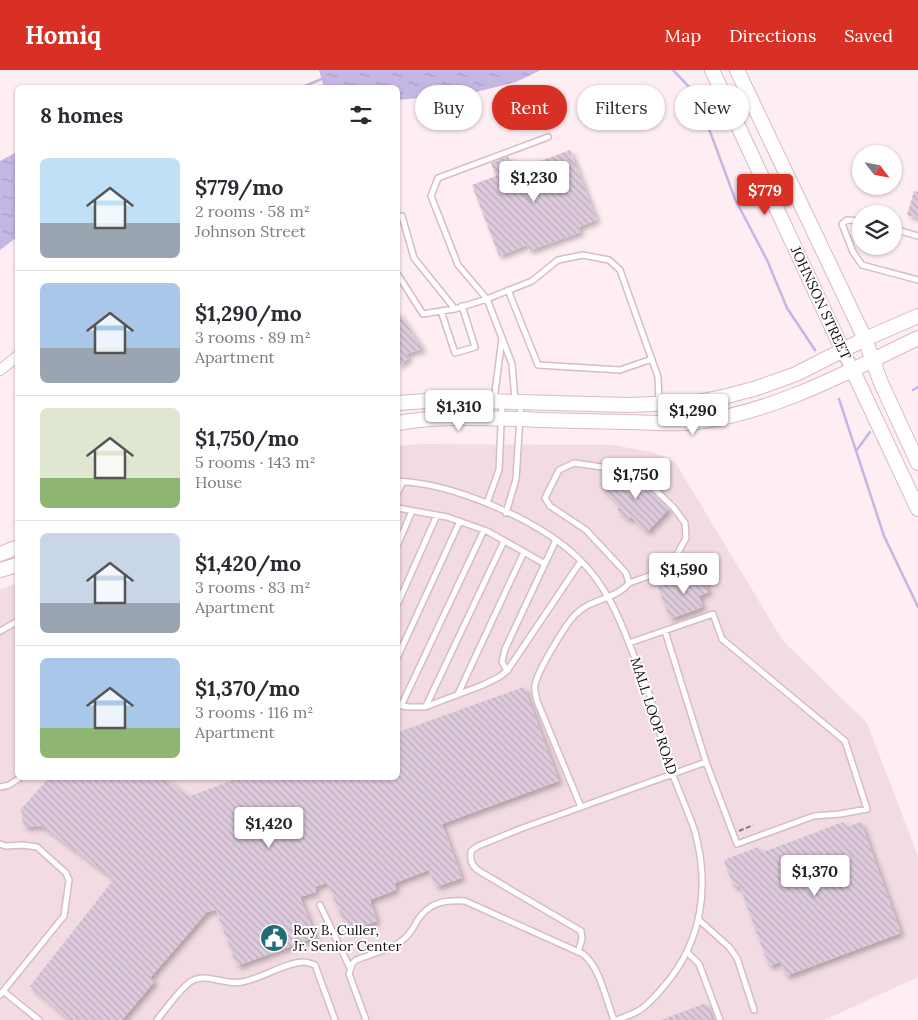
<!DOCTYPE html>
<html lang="en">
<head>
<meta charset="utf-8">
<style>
	:root { --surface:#fff; --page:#f7f7f7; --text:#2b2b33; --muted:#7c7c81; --line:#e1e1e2; --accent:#d93025 }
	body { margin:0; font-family:Lora,serif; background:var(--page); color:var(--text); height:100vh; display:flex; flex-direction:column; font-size:19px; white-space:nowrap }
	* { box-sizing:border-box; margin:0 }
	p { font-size:16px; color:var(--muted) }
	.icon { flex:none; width:28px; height:28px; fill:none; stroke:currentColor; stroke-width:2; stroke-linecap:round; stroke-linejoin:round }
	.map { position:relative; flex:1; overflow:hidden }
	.details { position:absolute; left:15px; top:15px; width:385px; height:695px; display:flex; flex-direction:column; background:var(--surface); border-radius:8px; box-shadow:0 1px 4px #0004 }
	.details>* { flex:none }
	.hud { position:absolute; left:415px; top:15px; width:428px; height:45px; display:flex; gap:10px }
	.needle { width:32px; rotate:122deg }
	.tools { position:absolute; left:852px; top:75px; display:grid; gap:10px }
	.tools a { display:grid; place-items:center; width:50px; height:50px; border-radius:50%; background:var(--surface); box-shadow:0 1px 4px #0004; font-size:25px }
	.price { position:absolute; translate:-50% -42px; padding:0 11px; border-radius:5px; background:#fff; color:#222; font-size:16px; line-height:32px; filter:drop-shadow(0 1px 2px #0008) }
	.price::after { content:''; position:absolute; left:50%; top:30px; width:15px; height:11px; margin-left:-8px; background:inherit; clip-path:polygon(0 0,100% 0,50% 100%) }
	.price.on { background:var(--accent); color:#fff }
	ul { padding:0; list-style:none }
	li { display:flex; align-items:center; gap:15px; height:125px; padding:0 25px }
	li+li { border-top:1px solid var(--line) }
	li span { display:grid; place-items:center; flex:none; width:140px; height:100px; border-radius:8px; color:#555 }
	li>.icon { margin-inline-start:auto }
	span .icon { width:60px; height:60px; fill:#fffc; stroke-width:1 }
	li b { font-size:21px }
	h2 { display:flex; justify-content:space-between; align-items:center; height:60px; padding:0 25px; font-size:21px }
	.chip { padding:0 18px; border-radius:22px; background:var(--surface); box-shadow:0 1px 4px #0004; font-size:18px; line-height:45px }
	.chip.on { background:var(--accent); color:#fff }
	header { display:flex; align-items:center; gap:30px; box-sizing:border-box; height:70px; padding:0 25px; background:var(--accent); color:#fff }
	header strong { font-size:24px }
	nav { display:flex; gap:28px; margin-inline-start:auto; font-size:18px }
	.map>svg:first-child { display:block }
	.built { fill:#f2dbe2 }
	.water { fill:url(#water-ripples) }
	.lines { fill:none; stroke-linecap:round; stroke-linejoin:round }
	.stream { stroke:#c4b7e4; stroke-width:2.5 }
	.building { fill:url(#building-back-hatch); filter:url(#shadow) }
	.service-casing { stroke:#d7bcc4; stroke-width:8 }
	.minor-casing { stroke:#d7bcc4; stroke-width:12 }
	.tertiary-casing { stroke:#d7bcc4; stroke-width:15 }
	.secondary-casing { stroke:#d7bcc4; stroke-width:16 }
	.path { stroke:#877a7e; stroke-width:2; stroke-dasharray:5 2.5; stroke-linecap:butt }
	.service { stroke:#fff; stroke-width:5 }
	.minor { stroke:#fff; stroke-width:10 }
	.tertiary { stroke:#fff; stroke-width:12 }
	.secondary { stroke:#fff; stroke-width:14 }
	.labels { text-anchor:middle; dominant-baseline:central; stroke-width:4; stroke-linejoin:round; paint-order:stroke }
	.street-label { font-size:14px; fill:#160d10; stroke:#fff }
	.poi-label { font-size:14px; fill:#160d10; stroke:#fff; text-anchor:start }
</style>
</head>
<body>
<header>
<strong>Homiq</strong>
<nav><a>Map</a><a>Directions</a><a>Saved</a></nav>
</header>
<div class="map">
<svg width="918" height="950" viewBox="0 0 918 950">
	<defs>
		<pattern id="water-ripples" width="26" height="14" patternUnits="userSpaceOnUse" patternTransform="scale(1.25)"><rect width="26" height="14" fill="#c4b7e4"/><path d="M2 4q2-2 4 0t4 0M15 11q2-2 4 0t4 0" fill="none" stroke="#a89cc3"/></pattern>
		<pattern id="building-back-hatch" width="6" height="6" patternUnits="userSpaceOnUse" patternTransform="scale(1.25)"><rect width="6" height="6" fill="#ddcadc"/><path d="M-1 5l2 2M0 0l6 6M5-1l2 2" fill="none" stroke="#bdacbc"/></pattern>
		<filter id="shadow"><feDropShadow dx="3.5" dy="3.5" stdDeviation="2.5" flood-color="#0004"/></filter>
	</defs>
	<rect width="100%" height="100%" fill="#feedf2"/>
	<path class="built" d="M421,374L613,375L651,382L675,392L783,571L867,653L918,786V907L824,950H0V520L17,513L18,708H398V376Z"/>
	<path class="water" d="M319,0H541L516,12L472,23L398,30V18L324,17Z
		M17,82V167L0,180V91Z"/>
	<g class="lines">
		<path class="stream" d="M673,0L689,17L711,64L735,129L767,190L787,238L815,280
			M300,18L324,8
			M913,320L918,317
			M839,329L884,466L918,537
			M856,381L870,362"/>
	</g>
	<path class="building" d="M570,80L597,150L579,157L581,162L529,181L527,175L499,186L472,115L496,106L491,93L508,86L513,101Z
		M914,121L918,122V148L907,145Z
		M398,241L423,279L406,284L409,288L398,296Z
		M625,396L669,439L647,462L631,447L628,450L617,440L621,436L603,419Z
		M701,501L709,522L699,526L703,537L670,549L658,517Z
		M524,617L559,711L442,754L462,808L436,817L429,800L395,813L396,820L370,830L377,851L348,861L327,813L315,817L316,822L300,827L316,867L237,896L216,840L207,842L150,908L155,911L122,950H70L30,916L114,809L42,756L24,757L21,739L49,708H165L188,727L233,710L231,708H398V662Z
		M843,752L847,757L861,752L901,863L786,906L780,892L769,896L740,817H734L724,790L758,777L761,783Z
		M706,933L712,950H661Z"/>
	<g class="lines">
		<g class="service-casing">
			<path id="service" d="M398,147L402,146L414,188L455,239L487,229L458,195L431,126L438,108L548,67
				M861,151L847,150L842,154L853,182L862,195L918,210
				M894,159L918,166
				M398,205L423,244L441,241L455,283L475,277L462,236
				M508,220L538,295L620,300L652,289
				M441,241L455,239
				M494,330L502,268
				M515,330L512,294L487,229L532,211L558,190L583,185L609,190L620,200L658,307L659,333
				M398,411C454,414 538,449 579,489C604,513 618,544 630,576C637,593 644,609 650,626C656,645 660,665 666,684C673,711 687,736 695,762C710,817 702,871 665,915C657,924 648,936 638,941C631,945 624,947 617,950
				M398,422L403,412
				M487,433L499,400L502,333
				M398,438L447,447L487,461L545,494
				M506,443L516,409L521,332
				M398,474L412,441
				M398,533L437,445
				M0,561L18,551
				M665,561L706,692
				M398,586L460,451
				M507,601L502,592L505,579L556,470
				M458,624L524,482
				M398,635L408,637H425L483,615L499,607L507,601L581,491
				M401,636L484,460
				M426,636L504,471
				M0,717L9,715L20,708
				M581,737L537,631C536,625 534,621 535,615C537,602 566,553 576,544C590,529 617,529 629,513L626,503L586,460L550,436L545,428L559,400L574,393L602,397L626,394L631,396L674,438L685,453L686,468L675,488L649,506L629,513
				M0,774L6,776L23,775L37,777L66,803L69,810L64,846L0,925
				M320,835L350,898
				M699,850L729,877L737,888L754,940
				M578,882L582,869L581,861L479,801C471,795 470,791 471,781L478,776L520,759L706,692L737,774L814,746L840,744L867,739L845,671L722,569L713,544L629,573
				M687,882L699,894L720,950
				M3,921L39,950
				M157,950C166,939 179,920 190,912C206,901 224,916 242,912C261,909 286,892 304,892C307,892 312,894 315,895L335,950
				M366,950L349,904L352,894L356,890C369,885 388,880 400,872C408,867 413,859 417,851C429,832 444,830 465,831L583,884C600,897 606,930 614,950"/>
		</g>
		<g class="minor-casing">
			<path id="minor" d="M0,300L18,286"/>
		</g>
		<g class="tertiary-casing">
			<path id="tertiary" d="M843,281L853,301"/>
		</g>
		<g class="secondary-casing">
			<path id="secondary" d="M712,0L843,281
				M737,0L865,269L881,313L918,393
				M853,301L918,439
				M398,333L440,330L629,335L698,332L727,326L757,318L796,304L865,269L918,246
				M398,353C439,346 480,348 522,349C557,351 593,351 628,352C650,352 674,355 696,352C775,342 847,302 918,268
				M0,484L18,477
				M0,500L18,495"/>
		</g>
		<path class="path" d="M739,761L753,755"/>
		<use href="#service" class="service"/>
		<use href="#minor" class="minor"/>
		<use href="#tertiary" class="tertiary"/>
		<use href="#secondary" class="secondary"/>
	</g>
	<defs>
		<g id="civic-disc" transform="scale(1.4375)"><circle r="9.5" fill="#236b77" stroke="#fff"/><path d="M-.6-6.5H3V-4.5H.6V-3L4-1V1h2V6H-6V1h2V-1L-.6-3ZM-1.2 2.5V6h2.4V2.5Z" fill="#fff"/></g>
	</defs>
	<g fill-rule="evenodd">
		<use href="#civic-disc" x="274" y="868"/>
	</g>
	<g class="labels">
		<g class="street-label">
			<text transform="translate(821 233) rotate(65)">JOHNSON STREET</text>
			<text transform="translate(654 646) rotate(72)">MALL LOOP ROAD</text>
		</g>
		<g class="poi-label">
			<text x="293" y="860">Roy B. Culler,<tspan x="293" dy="16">Jr. Senior Center</tspan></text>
		</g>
	</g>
</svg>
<div class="tools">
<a><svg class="needle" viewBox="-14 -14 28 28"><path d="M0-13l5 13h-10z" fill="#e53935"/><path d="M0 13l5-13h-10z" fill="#7c7c81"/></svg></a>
<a><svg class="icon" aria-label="layers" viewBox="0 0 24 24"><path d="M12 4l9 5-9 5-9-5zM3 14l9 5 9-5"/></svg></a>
</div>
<b class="price" style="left:534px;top:133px">$1,230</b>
<b class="price on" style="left:765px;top:146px">$779</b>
<b class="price" style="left:459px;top:362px">$1,310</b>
<b class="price" style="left:693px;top:366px">$1,290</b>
<b class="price" style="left:636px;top:430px">$1,750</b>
<b class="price" style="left:684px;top:525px">$1,590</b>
<b class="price" style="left:269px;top:779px">$1,420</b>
<b class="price" style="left:815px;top:827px">$1,370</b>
<div class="hud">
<a class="chip">Buy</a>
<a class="chip on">Rent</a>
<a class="chip">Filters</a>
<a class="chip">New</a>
</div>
<section class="details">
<h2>8 homes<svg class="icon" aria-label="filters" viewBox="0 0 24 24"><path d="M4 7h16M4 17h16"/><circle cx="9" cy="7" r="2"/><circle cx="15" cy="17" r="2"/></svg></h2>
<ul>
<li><span style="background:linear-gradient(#bfe0f5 65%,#9aa5b1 0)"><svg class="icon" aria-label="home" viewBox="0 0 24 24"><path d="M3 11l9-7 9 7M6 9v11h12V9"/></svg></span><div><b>$779/mo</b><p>2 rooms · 58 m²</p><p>Johnson Street</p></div></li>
<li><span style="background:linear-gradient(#a9c7e8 65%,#9aa5b1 0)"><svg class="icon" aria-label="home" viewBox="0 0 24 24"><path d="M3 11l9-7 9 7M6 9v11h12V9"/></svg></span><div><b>$1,290/mo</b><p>3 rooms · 89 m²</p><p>Apartment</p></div></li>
<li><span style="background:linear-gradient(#dfe7d0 70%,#8fb573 0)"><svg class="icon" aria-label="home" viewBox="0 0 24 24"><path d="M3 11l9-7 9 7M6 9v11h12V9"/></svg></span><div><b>$1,750/mo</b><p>5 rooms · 143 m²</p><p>House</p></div></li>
<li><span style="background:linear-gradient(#c9d6e8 70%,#9aa5b1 0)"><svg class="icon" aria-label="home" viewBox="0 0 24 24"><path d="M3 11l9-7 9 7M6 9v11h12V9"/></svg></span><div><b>$1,420/mo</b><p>3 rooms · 83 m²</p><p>Apartment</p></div></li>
<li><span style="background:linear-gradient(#a9c7e8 70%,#8fb573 0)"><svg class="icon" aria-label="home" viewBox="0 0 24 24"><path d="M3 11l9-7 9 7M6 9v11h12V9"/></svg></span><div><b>$1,370/mo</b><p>3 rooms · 116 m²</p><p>Apartment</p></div></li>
</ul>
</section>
</div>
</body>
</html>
